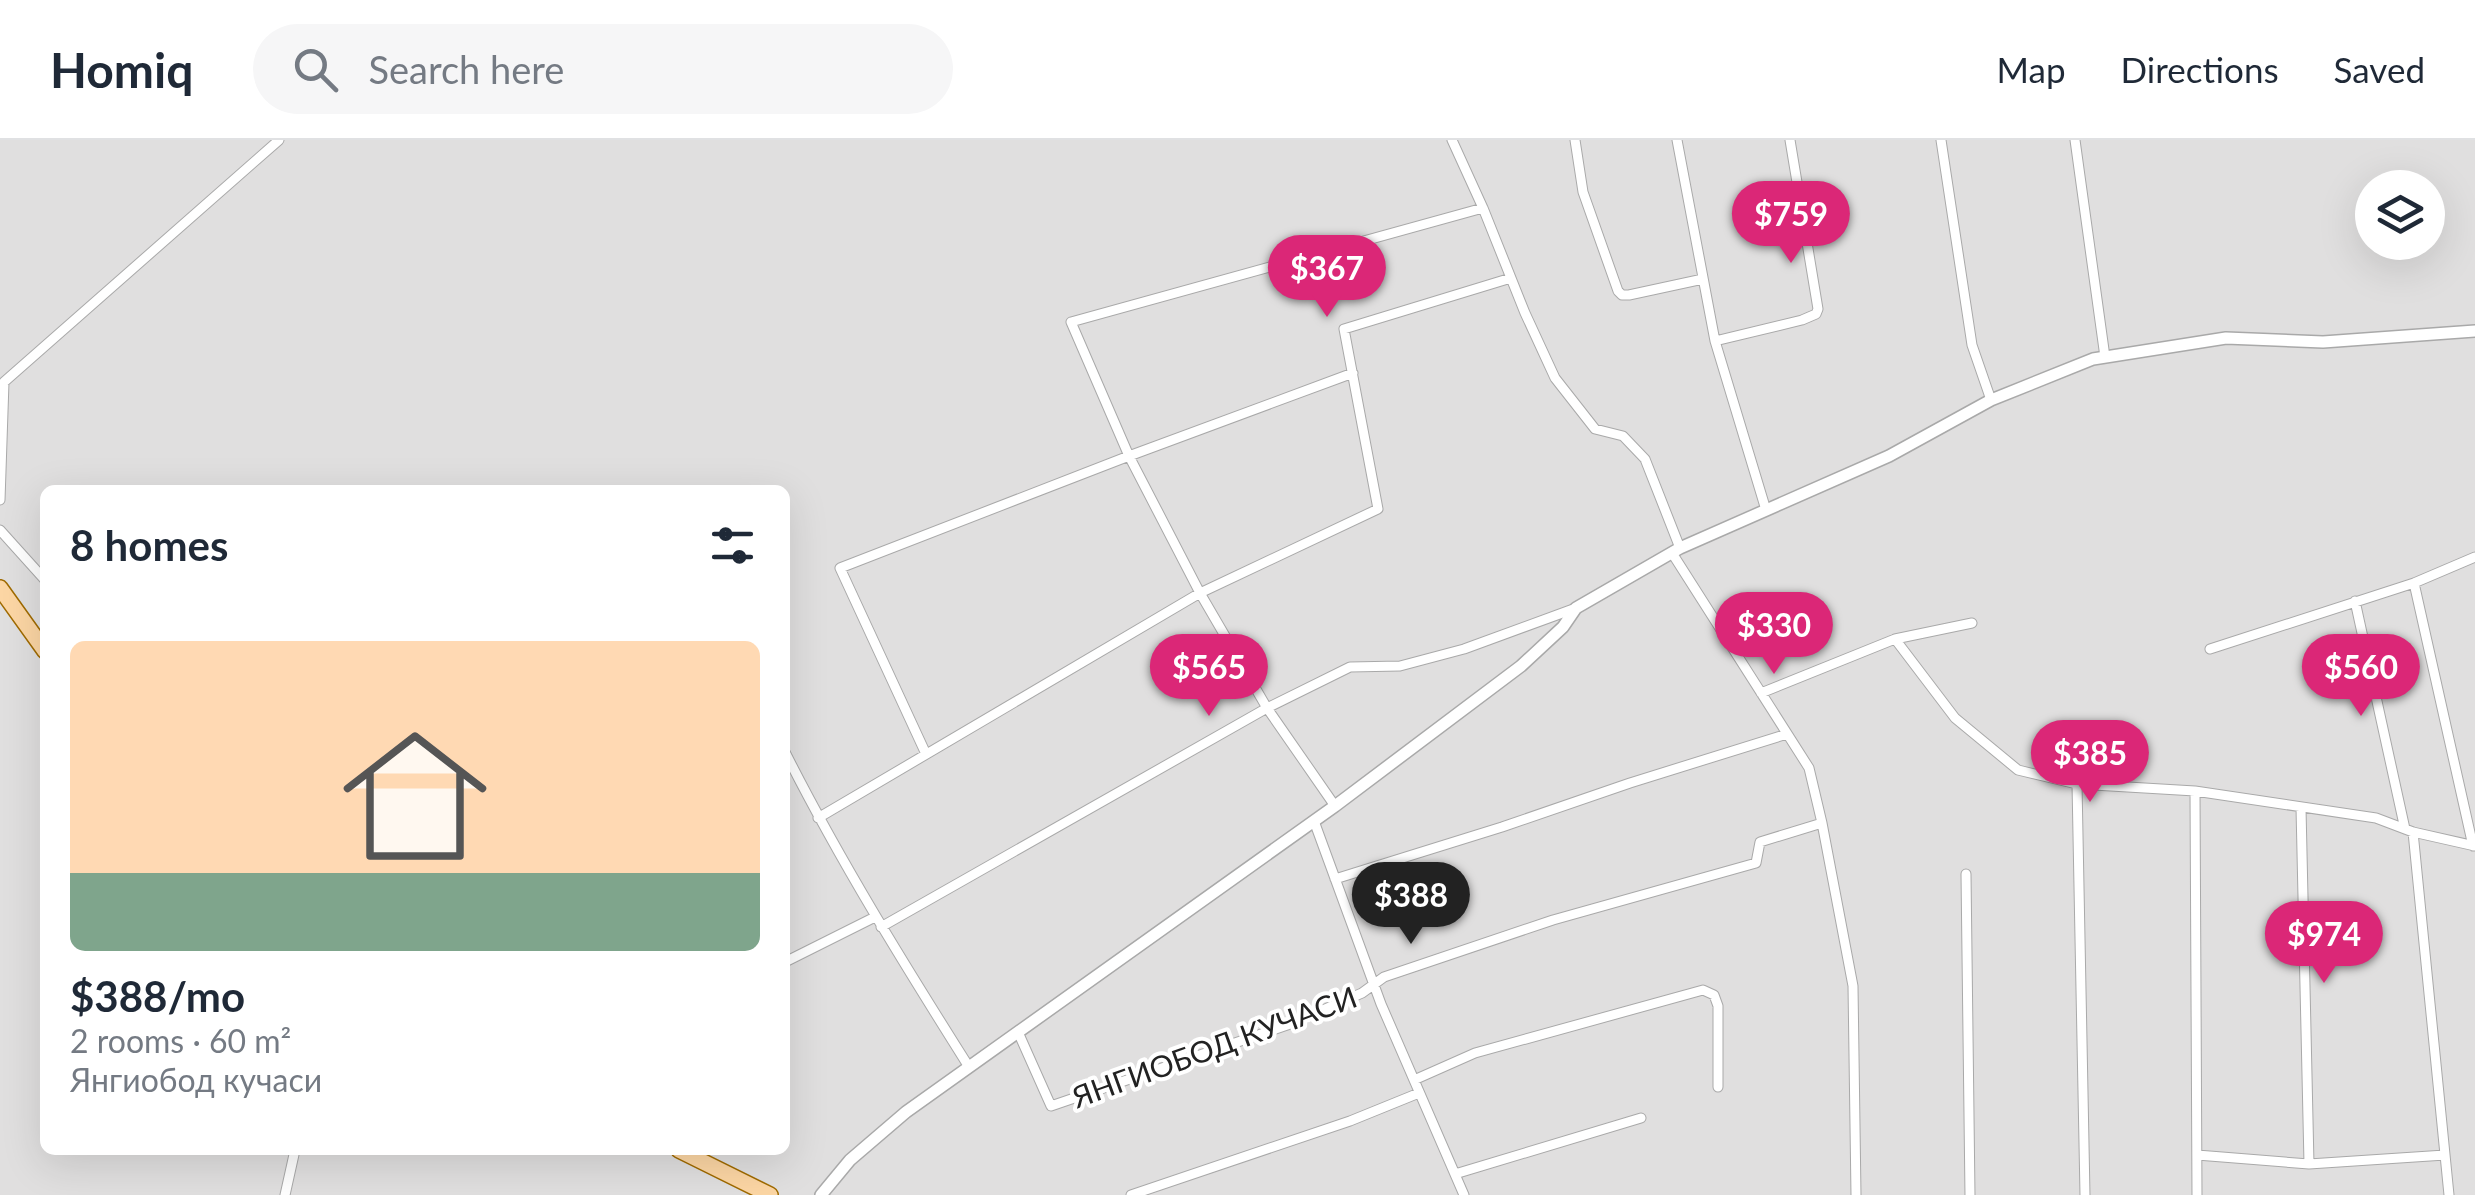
<!DOCTYPE html>
<meta charset="utf-8">
<style>
:root{--surface:#fff;--page:#f6f6f7;--text:#1f2937;--muted:#747a83;--line:#e0e1e3;--accent:#db2777}
body{margin:0;font-family:Lato,sans-serif;background:var(--page);color:var(--text);height:100vh;display:flex;flex-direction:column;font-size:38px;white-space:nowrap}
*{box-sizing:border-box;margin:0}
p{font-size:32px;color:var(--muted)}
.icon{flex:none;width:55px;height:55px;fill:none;stroke:currentColor;stroke-width:2;stroke-linecap:round;stroke-linejoin:round}
.map{position:relative;flex:1;overflow:hidden}
.side{position:absolute;left:40px;top:345px;width:750px;height:670px;display:flex;flex-direction:column;background:var(--surface);border-radius:15px;box-shadow:0 10px 40px #0002}
.side>*{flex:none}
.controls{position:absolute;left:2355px;top:30px;display:grid;gap:20px}
.controls a{display:grid;place-items:center;width:90px;height:90px;border-radius:50%;background:var(--surface);box-shadow:0 10px 40px #0002;font-size:50px}
.price{position:absolute;translate:-50% -85px;padding:0 22px;border-radius:35px;background:var(--accent);color:#fff;font-size:32px;line-height:65px;filter:drop-shadow(0 2px 5px #0008)}
.price::after{content:'';position:absolute;left:50%;top:60px;width:30px;height:22px;margin-left:-15px;background:inherit;clip-path:polygon(0 0,100% 0,50% 100%)}
.price.current{background:#222;color:#fff}
ul{padding:0;list-style:none}
li{display:grid;align-content:center;gap:20px;height:530px;padding:0 30px}
li span{display:grid;place-items:center;height:310px;border-radius:15px;color:#555}
li>.icon{margin-inline-start:auto}
span .icon{width:180px;height:180px;fill:#fffc;stroke-width:1}
li b{font-size:42px}
h2{display:flex;justify-content:space-between;align-items:center;height:120px;padding:0 30px;font-size:42px}
header{display:flex;align-items:center;gap:60px;box-sizing:border-box;height:140px;padding:0 50px;background:var(--surface);border-bottom:2px solid var(--line)}
header strong{font-size:48px}
nav{display:flex;gap:55px;margin-inline-start:auto;font-size:35px}
.search{width:700px;height:90px;background:var(--page);display:flex;align-items:center;gap:25px;box-sizing:border-box;padding:0 35px;border-radius:55px;color:var(--muted);font-size:38px}
.map>svg:first-child{display:block}
</style>
<header>
<strong>Homiq</strong>
<div class="search"><svg class="icon" aria-label="search" viewBox="0 0 24 24"><circle cx="10" cy="10" r="6"/><path d="M15 15l6 6"/></svg>Search here</div>
<nav><a>Map</a><a>Directions</a><a>Saved</a></nav>
</header>
<div class="map">
<svg width="2475" height="1055" viewBox="0 0 2475 1055">
<rect width="100%" height="100%" fill="#f2efe9"/>
<!-- residential -->
<path fill="#e0dfdf" fill-rule="evenodd" d="M0,0H2475V1055H0ZM2372,48H2428V102H2372ZM45,350H785V1010H45Z"/>
<g fill="none" stroke-linecap="round" stroke-linejoin="round">
<defs>
<path id="minor" d="M1452,0L1483,68
M1575,0L1583,52L1618,151L1622,155H1629L1703,139
M1677,0L1715,201L1766,370
M1941,0L1972,205L1991,260
M2075,0L2105,217
M1715,201L1802,180L1816,174L1818,169L1790,0
M0,360L4,242L279,0
M0,390L45,440
M1672,413L1809,628L1822,683L1853,846L1856,1055
M2414,443L2473,706
M2355,461L2405,689
M1895,499L1972,483
M2210,509L2414,443L2475,417
M1761,553L1895,499L1955,578L2018,630L2077,644L2195,651L2376,678L2413,692L2475,706
M785,612C840,721 904,824 969,927
M926,614L840,428L1129,316L1353,233
M2077,644L2085,1055
M2195,651L2197,1055
M1335,666L1267,568L1200,453L1129,316L1071,182L1483,68L1525,173L1555,238L1595,289L1623,296L1645,319L1680,408
M2301,668L2309,1024
M818,678L1200,453L1378,369L1344,189L1511,138
M1314,681L1381,864L1464,1055
M2413,692L2449,1055
M1966,734L1970,1055
M1335,739L1502,687L1630,643L1787,594
M881,787L1267,568L1350,527L1400,526L1464,509L1576,468
M785,822L875,777
M1018,892L1051,966L1293,883L1362,853L1384,837L1553,780L1756,723L1760,702L1822,683
M1414,940L1475,913L1703,850L1714,855L1718,866V947
M2197,1015L2309,1024L2445,1015
M1455,1034L1641,978
M285,1055L295,1010
M1131,1055L1350,981L1419,953"/>
<path id="tertiary" d="M821,1055L850,1020L906,972L1335,666L1521,526L1563,487L1576,468L1680,408L1889,316L1991,260L2093,219L2226,198L2323,202L2475,191"/>
<path id="primary" d="M0,448L45,511
M679,1010L770,1055"/>
</defs>
<!-- minor casing -->
<use href="#minor" stroke="#a9a9a9" stroke-width="11"/>
<!-- tertiary casing -->
<use href="#tertiary" stroke="#a9a9a9" stroke-width="14"/>
<!-- primary casing -->
<use href="#primary" stroke="#a06b00" stroke-width="18"/>
<!-- minor -->
<use href="#minor" stroke="#fff" stroke-width="9"/>
<!-- tertiary -->
<use href="#tertiary" stroke="#fff" stroke-width="11"/>
<!-- primary -->
<use href="#primary" stroke="#fcd6a4" stroke-width="15"/>
</g>
<g text-anchor="middle" dominant-baseline="central" stroke-width="8" stroke-linejoin="round" paint-order="stroke">
<!-- street labels -->
<g font-size="30" fill="#222" stroke="#fff">
<text transform="translate(1214 906) rotate(-20)">ЯНГИОБОД КУЧАСИ</text>
</g>
</g>
</svg>
<div class="controls">
<a><svg class="icon" aria-label="layers" viewBox="0 0 24 24"><path d="M12 4l9 5-9 5-9-5zM3 14l9 5 9-5"/></svg></a>
</div>
<b class="price" style="left:1791px;top:126px">$759</b>
<b class="price" style="left:1327px;top:180px">$367</b>
<b class="price" style="left:1774px;top:537px">$330</b>
<b class="price" style="left:1209px;top:579px">$565</b>
<b class="price" style="left:2361px;top:579px">$560</b>
<b class="price" style="left:2090px;top:665px">$385</b>
<b class="price current" style="left:1411px;top:807px">$388</b>
<b class="price" style="left:2324px;top:846px">$974</b>
<section class="side">
<h2>8 homes<svg class="icon" aria-label="filters" viewBox="0 0 24 24"><path d="M4 7h16M4 17h16"/><circle cx="9" cy="7" r="2"/><circle cx="15" cy="17" r="2"/></svg></h2>
<ul>
<li><span style="background:linear-gradient(#ffd9b3 75%,#7fa58c 0)"><svg class="icon" aria-label="home" viewBox="0 0 24 24"><path d="M3 11l9-7 9 7M6 9v11h12V9"/></svg></span><div><b>$388/mo</b><p>2 rooms · 60 m²</p><p>Янгиобод кучаси</p></div></li>
</ul>
</section>
</div>
